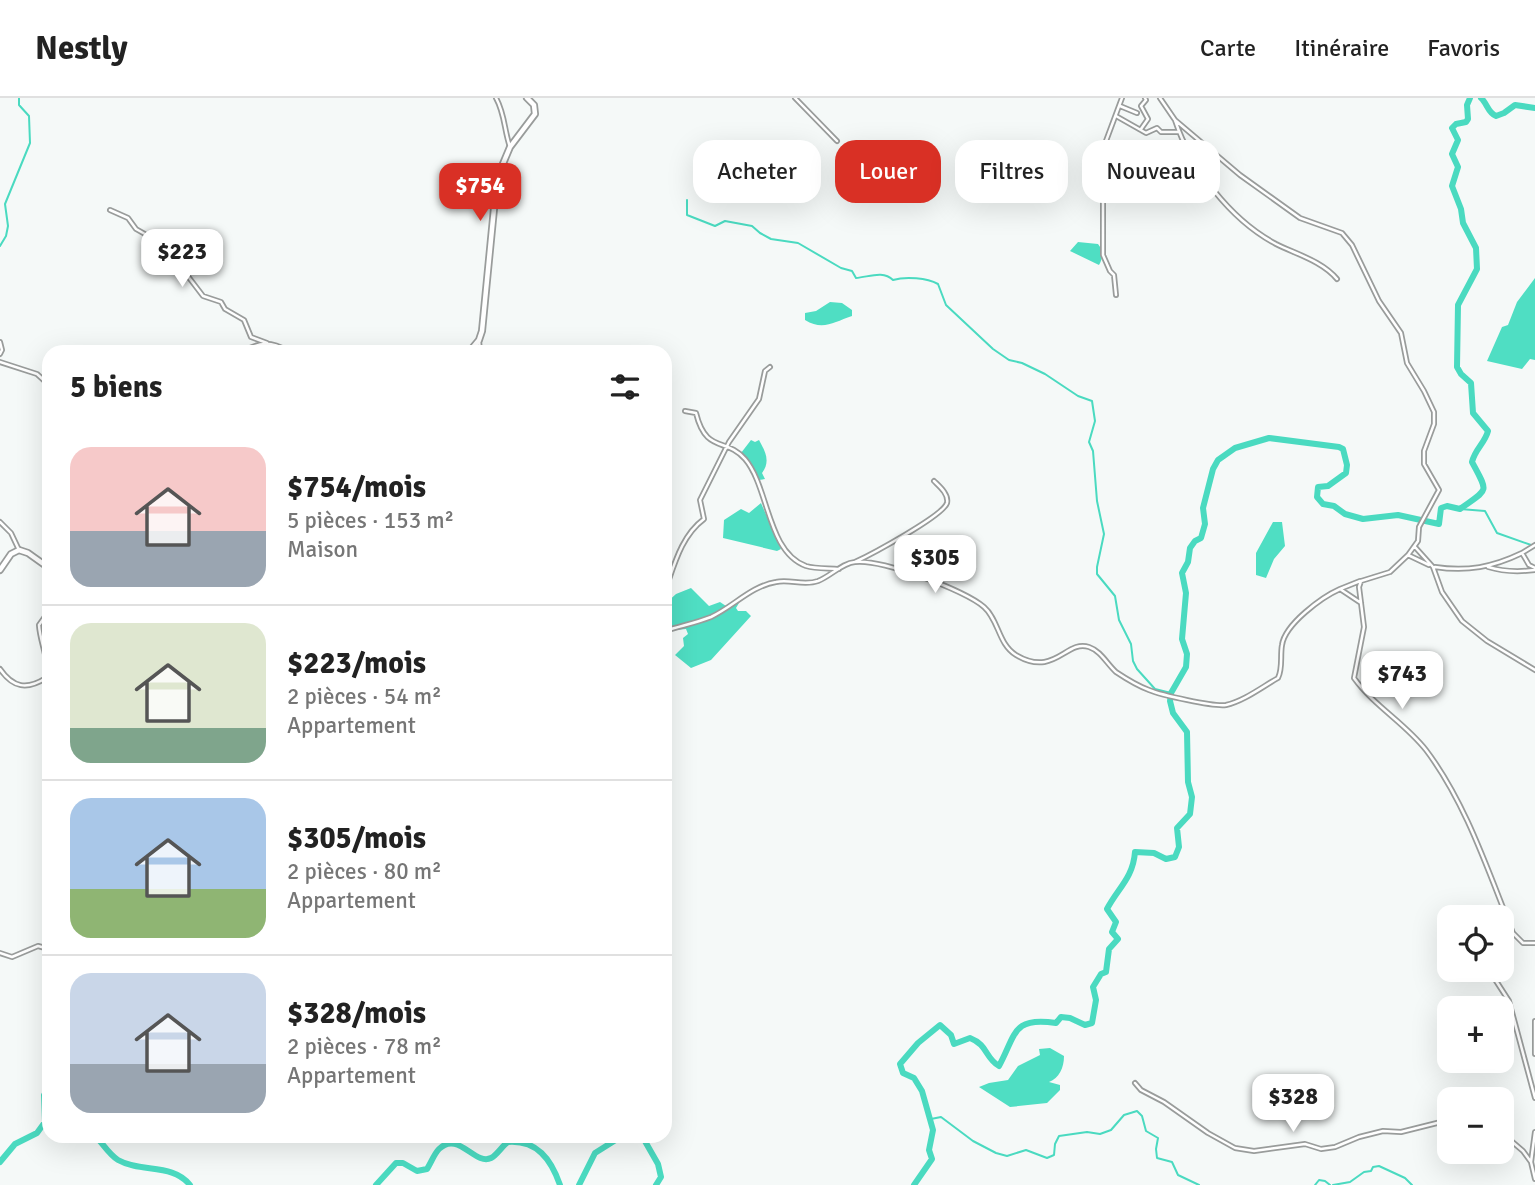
<!DOCTYPE html>
<html lang="fr">
<meta charset="utf-8">
<style>
:root{--surface:#fff;--page:#f6f6f6;--text:#222;--muted:#767676;--line:#e0e0e0;--accent:#d93025}
body{margin:0;font-family:Signika,sans-serif;background:var(--page);color:var(--text);height:100vh;display:flex;flex-direction:column;font-size:26px;white-space:nowrap}
*{box-sizing:border-box;margin:0}
p{font-size:23px;color:var(--muted)}
.icon{flex:none;width:38px;height:38px;fill:none;stroke:currentColor;stroke-width:2;stroke-linecap:round;stroke-linejoin:round}
.map{position:relative;flex:1;overflow:hidden}
.sheet{position:absolute;left:42px;top:247px;width:630px;height:798px;display:flex;flex-direction:column;background:var(--surface);border-radius:21px;box-shadow:0 7px 28px #0002}
.sheet>*{flex:none}
.banner{position:absolute;left:693px;top:42px;width:665px;height:63px;display:flex;gap:14px}
.controls{position:absolute;left:1437px;top:807px;display:grid;gap:14px}
.controls a{display:grid;place-items:center;width:77px;height:77px;border-radius:14px;background:var(--surface);box-shadow:0 7px 28px #0002;font-size:35px}
.price{position:absolute;translate:-50% -60px;padding:0 16px;border-radius:14px;background:#fff;color:#222;font-size:23px;line-height:46px;filter:drop-shadow(0 2px 4px #0008)}
.price::after{content:'';position:absolute;left:50%;top:42px;width:21px;height:16px;margin-left:-10px;background:inherit;clip-path:polygon(0 0,100% 0,50% 100%)}
.price.current{background:var(--accent);color:#fff}
ul{padding:0;list-style:none}
li{display:flex;align-items:center;gap:21px;height:175px;padding:0 28px}
li+li{border-top:2px solid var(--line)}
li span{display:grid;place-items:center;flex:none;width:196px;height:140px;border-radius:21px;color:#555}
li>.icon{margin-inline-start:auto}
span .icon{width:84px;height:84px;fill:#fffc;stroke-width:1}
li b{font-size:30px}
h2{display:flex;justify-content:space-between;align-items:center;height:84px;padding:0 28px;font-size:30px}
.chip{padding:0 24px;border-radius:21px;background:var(--surface);box-shadow:0 7px 28px #0002;font-size:24px;line-height:63px}
.chip.current{background:var(--accent);color:#fff}
header{display:flex;align-items:center;gap:42px;box-sizing:border-box;height:98px;padding:0 35px;background:var(--surface);border-bottom:2px solid var(--line)}
header strong{font-size:33px}
nav{display:flex;gap:38px;margin-inline-start:auto;font-size:24px}
.map>svg:first-child{display:block}
</style>
<header>
<strong>Nestly</strong>
<nav><a>Carte</a><a>Itinéraire</a><a>Favoris</a></nav>
</header>
<div class="map">
<svg width="1535" height="1087" viewBox="0 0 1535 1087">
<rect width="100%" height="100%" fill="#f5f9f8"/>
<!-- forest -->
<path fill="#4fdec3" d="M806,60L818,63L819,78L800,90L792,83L791,73Z
M1078,144L1098,146C1104,153 1103,160 1099,167L1070,153Z
M1535,180V262L1530,261L1522,271L1487,263L1502,229L1508,227L1517,204Z
M830,204L842,205L852,212V218C834,224 823,233 805,222V215L816,213Z
M751,342L755,344L759,342C765,353 771,363 762,375L765,381L759,382L749,362L741,355Z
M761,405L781,451L777,453L723,440L724,422L741,411L749,415Z
M1273,424H1282L1285,448L1274,461L1266,480L1256,477V455Z
M691,490L709,508L720,504L726,508L739,505L736,510L738,513H746L751,518L711,562L691,570L675,557L684,548L683,540L688,536L686,531L665,533V506L676,496Z
M1050,950L1064,958C1064,970 1059,980 1049,984L1060,987V992L1047,1005L1010,1009L979,989L989,985L1008,982L1018,968L1040,957L1039,951Z"/>
<g fill="none" stroke-linecap="round" stroke-linejoin="round">
<!-- stream -->
<path stroke="#4adac0" stroke-width="2" d="M687,102V117L715,128L725,123L752,128L760,135L771,141L798,145L841,170L852,173L856,180C869,179 883,172 893,182C906,178 927,180 938,186L946,207L993,251L1009,262L1022,265L1045,276L1078,298L1092,303L1095,323L1089,344L1093,353L1097,403L1104,436L1097,469V476L1115,498L1119,522L1131,546L1133,563L1137,571L1155,591L1171,595
M0,148L6,138L8,128L5,106L30,45L29,18L19,7V0
M1460,411L1485,413L1497,435L1534,448
M931,1021L941,1019L973,1043L996,1055L1007,1058L1026,1052L1047,1060L1054,1057L1055,1046L1059,1038L1087,1034L1100,1036L1111,1032L1124,1017L1137,1013L1142,1018L1146,1033L1158,1040L1156,1051L1157,1060L1172,1064L1178,1077L1199,1087
M1315,1087L1319,1082L1325,1083L1330,1087
M1333,1087L1350,1084L1364,1074L1371,1073L1373,1069L1379,1068L1405,1080L1412,1087"/>
<!-- river -->
<path stroke="#4adac0" stroke-width="6" d="M1481,0C1487,5 1488,15 1496,18L1504,15L1515,7L1535,10
M99,1038V1042C104,1048 111,1058 118,1062C141,1075 173,1065 190,1087
M642,1038L658,1066L661,1079L656,1087
M0,1064L15,1046L37,1035L45,1024L44,997L49,989
M376,1087L396,1065H403L417,1073L427,1071C431,1065 434,1056 439,1051C458,1032 475,1068 491,1060C497,1057 502,1048 508,1044C537,1042 551,1061 560,1087
M579,1087L595,1055L622,1038
M914,1087L932,1061L929,1052L933,1032L922,993L914,980L903,975L900,966L918,945L940,927L951,937L954,946L970,940C988,947 985,960 999,968C1016,937 1012,918 1056,925L1061,919L1070,920L1085,927L1092,925L1096,902L1093,889L1101,876L1106,874L1109,851L1118,841L1112,834L1116,824L1107,811C1118,790 1133,780 1135,754L1154,755L1166,761L1175,759L1179,749L1177,730L1190,716L1192,699L1188,684L1187,634L1173,615L1170,603L1171,595L1186,569L1187,556L1182,541L1186,495L1182,475L1188,464L1190,450L1195,443L1201,440L1205,426L1203,410L1213,371L1218,362L1235,350L1269,340L1339,349L1343,351L1347,367L1346,375L1328,388L1318,389L1317,399L1323,406L1334,408L1345,416L1363,421L1398,417L1439,426L1441,410L1447,408L1460,411C1489,390 1489,396 1472,364C1475,351 1485,345 1488,333L1473,315L1471,285L1461,276L1457,269L1458,207L1477,171L1476,150L1463,125L1461,111L1452,88L1458,69L1452,56L1458,42L1452,30L1456,26L1466,24L1468,21L1467,7L1470,0"/>
<defs>
<path id="minor" d="M496,0C505,16 504,32 510,49
M795,0L837,43
M1160,0L1175,22L1240,77L1300,120L1342,135L1352,147L1379,203L1401,235L1407,265L1424,293L1434,314V326L1424,353V366L1439,392L1419,429L1418,443L1408,457L1390,474L1361,483L1359,489L1364,529L1354,580C1374,608 1405,625 1426,652C1466,705 1488,773 1513,835L1523,845H1535
M1120,8L1137,15
M1116,18L1146,35L1157,30L1161,34H1179
M1175,22C1191,71 1231,122 1276,146C1296,156 1322,163 1337,181
M1141,31L1148,21L1141,8L1146,2L1145,0
M110,112L128,120L136,131L152,140L159,150L187,177L203,198L221,204L225,211L244,222L251,239L267,245
M1116,197L1114,177L1110,173L1103,157V51L1122,0
M479,242L480,254
M0,244L2,252L0,256
M0,264L37,276L49,287
M685,313L696,315C706,356 726,339 745,361C769,389 767,454 806,468C816,471 829,470 839,471
M0,424L11,435L19,452
M1535,447L1522,455L1529,467L1535,470
M1415,449L1433,469L1442,494L1462,523L1487,543L1535,572
M1408,457L1429,467
M855,464C870,457 943,418 947,405C949,396 939,388 934,383
M1435,469C1467,474 1493,469 1522,455
M1488,469C1504,474 1519,474 1535,472
M1340,491L1360,483
M665,493C674,468 681,438 704,421L700,402L729,344L759,301L765,273L770,269
M665,533C680,528 696,525 711,519C733,509 751,488 776,484C790,481 804,488 818,483C831,478 842,465 855,464C881,461 965,492 984,509C999,522 998,546 1016,557C1055,580 1066,541 1089,549C1101,553 1107,566 1116,574C1125,580 1138,588 1149,592C1161,597 1214,609 1226,607C1244,603 1262,589 1278,580C1283,570 1280,558 1282,547C1285,526 1322,499 1340,491L1361,505
M0,571C13,590 27,592 46,580C50,562 40,545 39,527L49,513
M0,855L12,859L38,848L49,851
M1489,872L1509,903L1535,1000
M1535,923V956
M1135,985L1141,992L1164,1004L1208,1035L1235,1050L1254,1053L1305,1046L1321,1051L1335,1049L1359,1039L1383,1033L1401,1034L1449,1022
M1535,1034L1531,1064L1535,1081
M1502,1035L1523,1053L1531,1064"/>
<path id="secondary" d="M244,254C260,245 271,244 287,254
M469,254L479,242L482,233L497,80L510,49L535,16L534,7L527,0
M0,472L11,456L19,452L28,455L49,470"/>
</defs>
<!-- minor casing -->
<use href="#minor" stroke="#999c9b" stroke-width="6"/>
<!-- secondary casing -->
<use href="#secondary" stroke="#999c9b" stroke-width="8"/>
<!-- minor -->
<use href="#minor" stroke="#fff" stroke-width="2.5"/>
<!-- secondary -->
<use href="#secondary" stroke="#fff" stroke-width="4.5"/>
</g>
</svg>
<div class="controls">
<a><svg class="icon" aria-label="locate" viewBox="0 0 24 24"><circle cx="12" cy="12" r="6"/><path d="M12 2v4M12 18v4M2 12h4M18 12h4"/></svg></a>
<a>+</a>
<a>−</a>
</div>
<b class="price current" style="left:480px;top:125px">$754</b>
<b class="price" style="left:182px;top:191px">$223</b>
<b class="price" style="left:935px;top:497px">$305</b>
<b class="price" style="left:1402px;top:613px">$743</b>
<b class="price" style="left:1293px;top:1036px">$328</b>
<div class="banner">
<a class="chip">Acheter</a>
<a class="chip current">Louer</a>
<a class="chip">Filtres</a>
<a class="chip">Nouveau</a>
</div>
<section class="sheet">
<h2>5 biens<svg class="icon" aria-label="filters" viewBox="0 0 24 24"><path d="M4 7h16M4 17h16"/><circle cx="9" cy="7" r="2"/><circle cx="15" cy="17" r="2"/></svg></h2>
<ul>
<li><span style="background:linear-gradient(#f6c9c9 60%,#9aa5b1 0)"><svg class="icon" aria-label="home" viewBox="0 0 24 24"><path d="M3 11l9-7 9 7M6 9v11h12V9"/></svg></span><div><b>$754/mois</b><p>5 pièces · 153 m²</p><p>Maison</p></div></li>
<li><span style="background:linear-gradient(#dfe7d0 75%,#7fa58c 0)"><svg class="icon" aria-label="home" viewBox="0 0 24 24"><path d="M3 11l9-7 9 7M6 9v11h12V9"/></svg></span><div><b>$223/mois</b><p>2 pièces · 54 m²</p><p>Appartement</p></div></li>
<li><span style="background:linear-gradient(#a9c7e8 65%,#8fb573 0)"><svg class="icon" aria-label="home" viewBox="0 0 24 24"><path d="M3 11l9-7 9 7M6 9v11h12V9"/></svg></span><div><b>$305/mois</b><p>2 pièces · 80 m²</p><p>Appartement</p></div></li>
<li><span style="background:linear-gradient(#c9d6e8 65%,#9aa5b1 0)"><svg class="icon" aria-label="home" viewBox="0 0 24 24"><path d="M3 11l9-7 9 7M6 9v11h12V9"/></svg></span><div><b>$328/mois</b><p>2 pièces · 78 m²</p><p>Appartement</p></div></li>
</ul>
</section>
</div>
